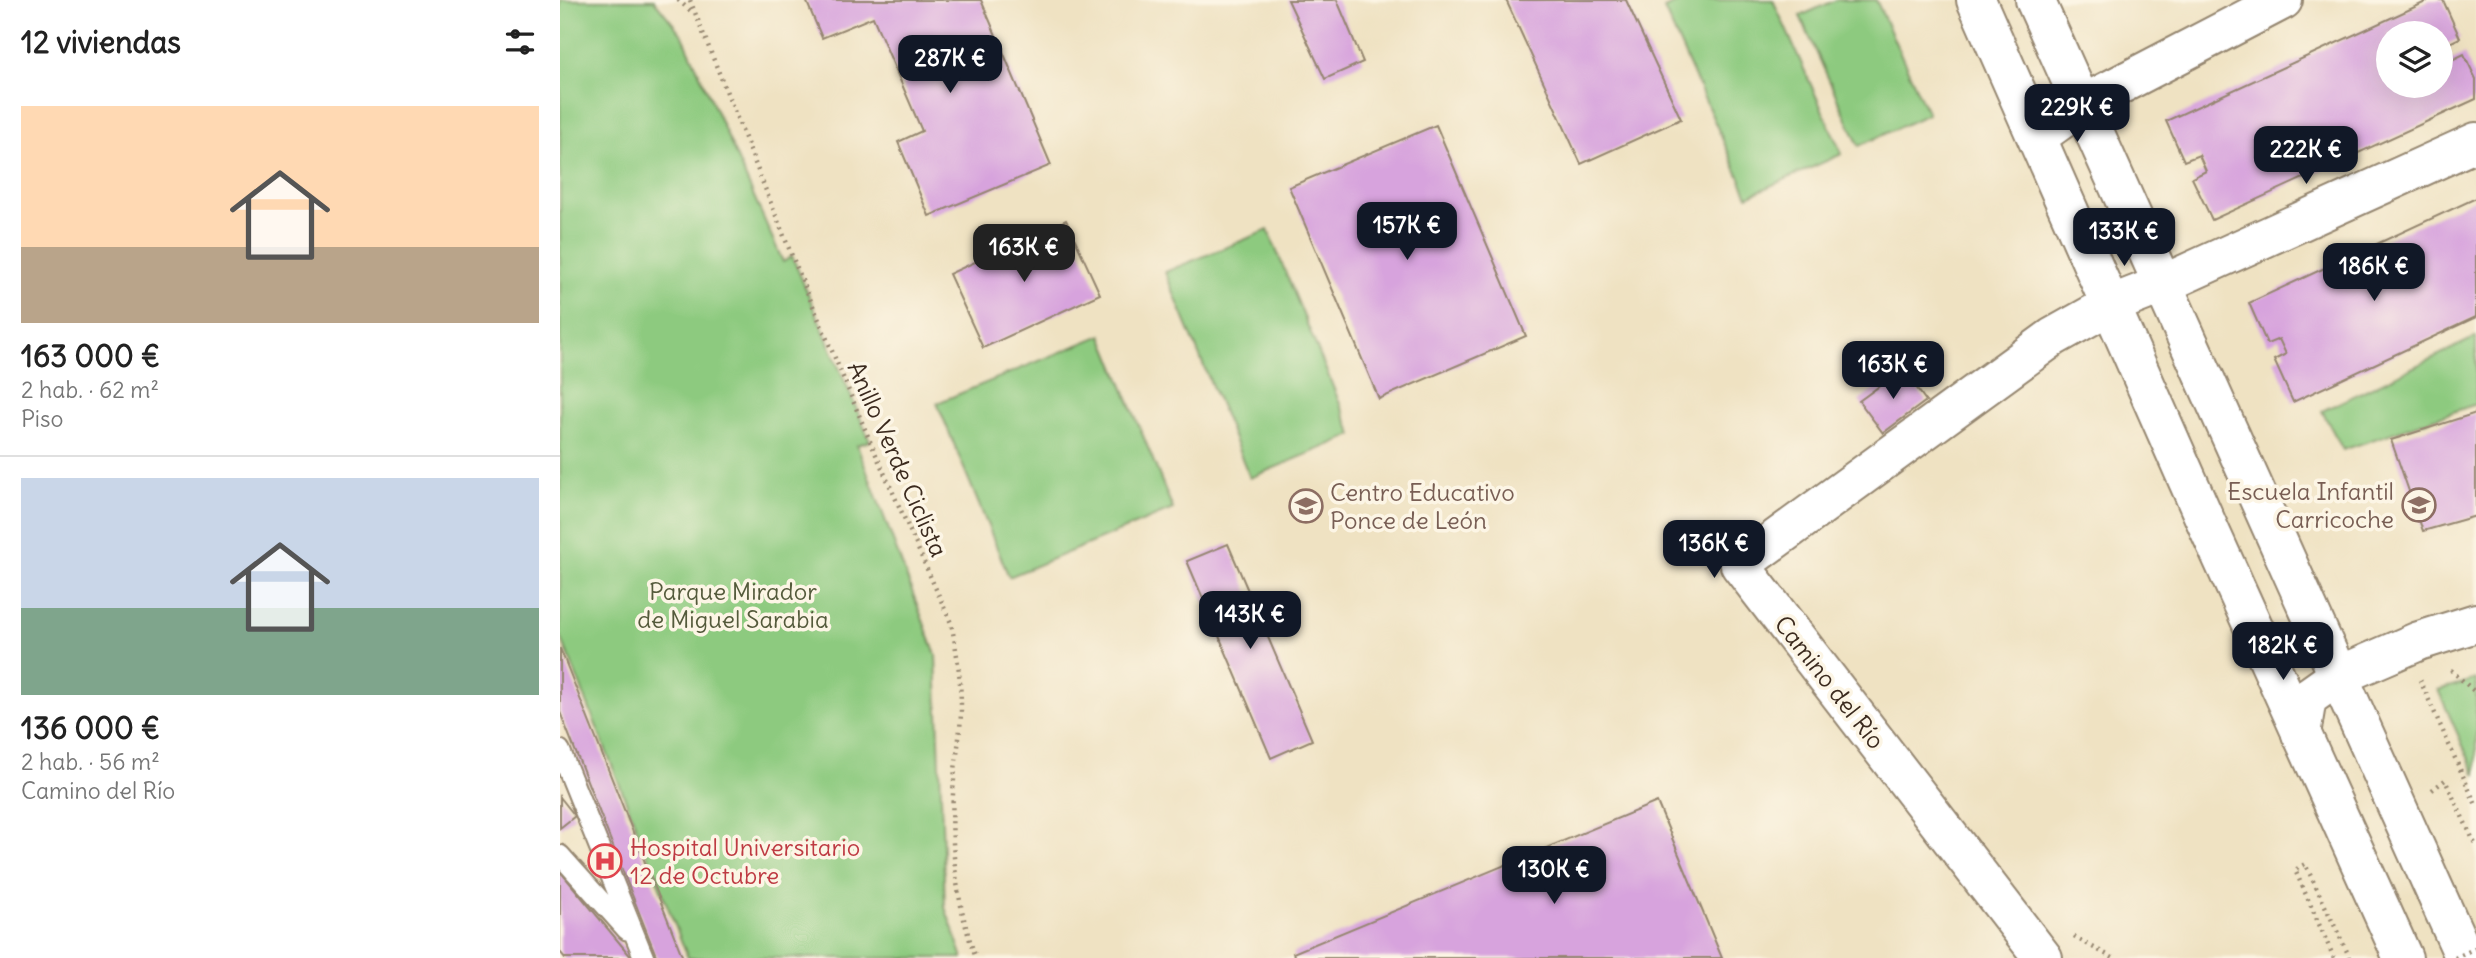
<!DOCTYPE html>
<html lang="es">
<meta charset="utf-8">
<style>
:root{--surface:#fff;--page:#f2f2f2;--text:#222;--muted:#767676;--line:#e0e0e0;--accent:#111827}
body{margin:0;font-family:Delius,sans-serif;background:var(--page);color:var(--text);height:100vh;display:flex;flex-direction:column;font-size:26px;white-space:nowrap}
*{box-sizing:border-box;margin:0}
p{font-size:23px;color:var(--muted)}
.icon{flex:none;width:38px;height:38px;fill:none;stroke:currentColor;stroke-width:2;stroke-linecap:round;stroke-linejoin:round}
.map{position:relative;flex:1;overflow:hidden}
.details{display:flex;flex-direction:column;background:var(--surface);width:560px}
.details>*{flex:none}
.buttons{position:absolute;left:1816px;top:21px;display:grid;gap:14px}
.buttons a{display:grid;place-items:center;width:77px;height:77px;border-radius:50%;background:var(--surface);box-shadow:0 7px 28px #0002;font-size:35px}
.price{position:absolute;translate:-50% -60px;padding:0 16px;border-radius:14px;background:var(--accent);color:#fff;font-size:23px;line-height:46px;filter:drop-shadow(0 2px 4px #0008)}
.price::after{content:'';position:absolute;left:50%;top:42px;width:21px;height:16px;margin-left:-10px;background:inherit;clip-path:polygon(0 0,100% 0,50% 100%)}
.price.current{background:#222;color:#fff}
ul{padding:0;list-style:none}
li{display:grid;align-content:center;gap:14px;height:371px;padding:0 21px}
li+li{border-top:2px solid var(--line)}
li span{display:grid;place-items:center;height:217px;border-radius:0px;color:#555}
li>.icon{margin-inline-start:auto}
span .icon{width:126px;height:126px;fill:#fffc;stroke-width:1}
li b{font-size:30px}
h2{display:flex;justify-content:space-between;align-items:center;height:84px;padding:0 21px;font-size:30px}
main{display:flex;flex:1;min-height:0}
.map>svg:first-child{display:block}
</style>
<main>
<section class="details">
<h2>12 viviendas<svg class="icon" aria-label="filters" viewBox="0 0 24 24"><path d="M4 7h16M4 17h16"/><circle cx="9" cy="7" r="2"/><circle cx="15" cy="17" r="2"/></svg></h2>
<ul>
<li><span style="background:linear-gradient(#ffd9b3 65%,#b9a48a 0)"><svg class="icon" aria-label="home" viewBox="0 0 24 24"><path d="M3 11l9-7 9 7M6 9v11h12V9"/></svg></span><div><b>163 000 €</b><p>2 hab. · 62 m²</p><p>Piso</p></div></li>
<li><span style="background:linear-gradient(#c9d6e8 60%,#7fa58c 0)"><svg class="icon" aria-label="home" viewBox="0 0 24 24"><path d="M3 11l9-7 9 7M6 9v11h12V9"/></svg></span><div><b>136 000 €</b><p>2 hab. · 56 m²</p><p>Camino del Río</p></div></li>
</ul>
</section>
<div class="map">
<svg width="1916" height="958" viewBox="0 0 1916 958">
<rect width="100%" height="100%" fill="#fcf5e5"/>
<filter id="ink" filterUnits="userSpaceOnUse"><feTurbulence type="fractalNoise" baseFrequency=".0143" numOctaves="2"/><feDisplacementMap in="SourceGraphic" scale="14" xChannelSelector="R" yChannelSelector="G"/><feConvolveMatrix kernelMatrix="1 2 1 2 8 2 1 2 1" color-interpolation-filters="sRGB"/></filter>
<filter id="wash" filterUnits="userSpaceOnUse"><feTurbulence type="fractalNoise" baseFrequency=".00686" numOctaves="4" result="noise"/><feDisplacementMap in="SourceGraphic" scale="28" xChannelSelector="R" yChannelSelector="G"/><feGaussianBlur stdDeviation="1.57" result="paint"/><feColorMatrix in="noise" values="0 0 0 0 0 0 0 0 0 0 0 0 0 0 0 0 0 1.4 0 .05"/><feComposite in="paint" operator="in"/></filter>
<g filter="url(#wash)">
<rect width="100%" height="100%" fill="#efe2c2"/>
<!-- green -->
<path fill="#8dca7f" stroke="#647a4e" stroke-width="2" d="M0,0H94L123,36L223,262L232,256L310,441L297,445L376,655L385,907L403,958H128L0,634Z
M1123,0H1213L1282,154L1188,196L1104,9Z
M1276,0H1316L1368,114L1299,146L1240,16Z
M708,230L793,435L690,478L605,272Z
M542,335L613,509L449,577L377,403Z
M1916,337V404L1783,450L1762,411Z
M1916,679V775L1878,690Z"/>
<g id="blocks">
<!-- building -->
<path fill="#d7a3dd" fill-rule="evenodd" d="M246,0H421L491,165L369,216L338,142L362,131L313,17L262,38Z
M728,0H777L803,62L765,79Z
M946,0H1066L1121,119L1021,164Z
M1870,0H1883L1900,38L1885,45L1892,60L1904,54L1916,79V99L1652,220L1632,178L1646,171L1639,155L1624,161L1606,121ZM1829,33H1881V86H1829Z
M876,125L966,336L819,399L729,187Z
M1916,198V317L1733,402L1714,360L1726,354L1719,339L1707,344L1689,303Z
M506,220L540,294L423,348L389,274Z
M1343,369L1366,401L1323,433L1299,401Z
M1916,413V516L1863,531L1831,440Z
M668,544L752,740L711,758L627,561Z
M0,648L123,958H97L0,712Z
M0,797L15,816L0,828Z
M1097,802L1162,958H735L733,953Z
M0,871L72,958H5L0,952Z"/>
</g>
</g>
<g filter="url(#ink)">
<use href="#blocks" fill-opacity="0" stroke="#958670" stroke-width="2"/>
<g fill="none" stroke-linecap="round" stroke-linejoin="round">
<defs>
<path id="lane" d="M0,750L84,958
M0,855L67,930"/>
<path id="street" d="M1477,137L1523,104L1723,0
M1741,734L1747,698L1778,676L1859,641L1916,623
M1483,958L1180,565L1493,337L1550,305L1601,285L1916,142"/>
<path id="primary" d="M1416,0L1650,531L1843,958
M1475,0L1905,958"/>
</defs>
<!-- lane casing -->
<use href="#lane" stroke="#958670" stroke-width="23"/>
<!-- street casing -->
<use href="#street" stroke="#958670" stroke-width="42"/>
<!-- primary casing -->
<use href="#primary" stroke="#958670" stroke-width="42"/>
<!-- path -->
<path stroke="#958670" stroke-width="4.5" stroke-dasharray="2 5" stroke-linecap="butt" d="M118,0L133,13
M130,0L232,256L310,441L391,623C397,651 401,680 401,708C401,737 394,766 393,794C390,848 397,908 416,958
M1891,670L1916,693
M1860,680L1916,805
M1872,790L1885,780L1916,846
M1514,937L1553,958
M1774,958L1735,870L1745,864L1790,958"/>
<!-- lane -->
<use href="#lane" stroke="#fff" stroke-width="19"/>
<!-- street -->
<use href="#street" stroke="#fff" stroke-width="38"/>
<!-- primary -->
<use href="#primary" stroke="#fff" stroke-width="38"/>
<!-- path-bridge -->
<path stroke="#958670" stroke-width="4.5" stroke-dasharray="2 5" stroke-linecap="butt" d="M1895,958L1916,948"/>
</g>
</g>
<!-- icons -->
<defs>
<symbol id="school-ring" viewBox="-11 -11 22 22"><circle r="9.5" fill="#fcf5e5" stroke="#8d6e63" stroke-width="1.5"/><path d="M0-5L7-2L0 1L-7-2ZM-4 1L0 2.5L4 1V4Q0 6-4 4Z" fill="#8d6e63"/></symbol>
<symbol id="hospital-ring" viewBox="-11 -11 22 22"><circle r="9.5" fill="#fcf5e5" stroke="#e0444e" stroke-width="1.5"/><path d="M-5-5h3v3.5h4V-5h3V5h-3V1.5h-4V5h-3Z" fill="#e0444e"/></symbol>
</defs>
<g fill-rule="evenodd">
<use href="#school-ring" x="1840" y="486" width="38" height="38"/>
<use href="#school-ring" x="727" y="487" width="38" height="38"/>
<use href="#hospital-ring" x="26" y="842" width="38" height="38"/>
</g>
<g text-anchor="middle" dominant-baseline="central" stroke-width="7" stroke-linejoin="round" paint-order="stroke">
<!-- street labels -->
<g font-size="24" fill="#3b2a1e" stroke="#fcf5e5">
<text transform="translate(338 459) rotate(66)">Anillo Verde Ciclista</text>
<text transform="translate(1270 682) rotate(52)">Camino del Río</text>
</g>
<!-- education labels -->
<g font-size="24" fill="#785e54" stroke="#fcf5e5" text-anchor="end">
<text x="1834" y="491">Escuela Infantil<tspan x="1834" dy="28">Carricoche</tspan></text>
<text x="770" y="492" text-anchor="start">Centro Educativo<tspan x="770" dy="28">Ponce de León</tspan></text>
</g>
<!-- park labels -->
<g font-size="24" fill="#545a3b" stroke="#fcf5e5">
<text x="173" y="591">Parque Mirador<tspan x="173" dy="28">de Miguel Sarabia</tspan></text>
</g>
<!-- health labels -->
<g font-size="24" fill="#be3a42" stroke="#fcf5e5" text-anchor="start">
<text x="70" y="847">Hospital Universitario<tspan x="70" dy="28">12 de Octubre</tspan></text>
</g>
</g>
</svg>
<div class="buttons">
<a><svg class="icon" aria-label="layers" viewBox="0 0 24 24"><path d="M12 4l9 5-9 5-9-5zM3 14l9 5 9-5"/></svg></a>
</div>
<b class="price" style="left:390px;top:95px">287K €</b>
<b class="price" style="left:1517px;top:144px">229K €</b>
<b class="price" style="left:1746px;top:186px">222K €</b>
<b class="price" style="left:847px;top:262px">157K €</b>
<b class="price" style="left:1564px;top:268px">133K €</b>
<b class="price current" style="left:464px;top:284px">163K €</b>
<b class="price" style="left:1814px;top:303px">186K €</b>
<b class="price" style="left:1333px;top:401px">163K €</b>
<b class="price" style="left:1154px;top:580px">136K €</b>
<b class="price" style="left:690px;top:651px">143K €</b>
<b class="price" style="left:1723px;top:682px">182K €</b>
<b class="price" style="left:994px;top:906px">130K €</b>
</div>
</main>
